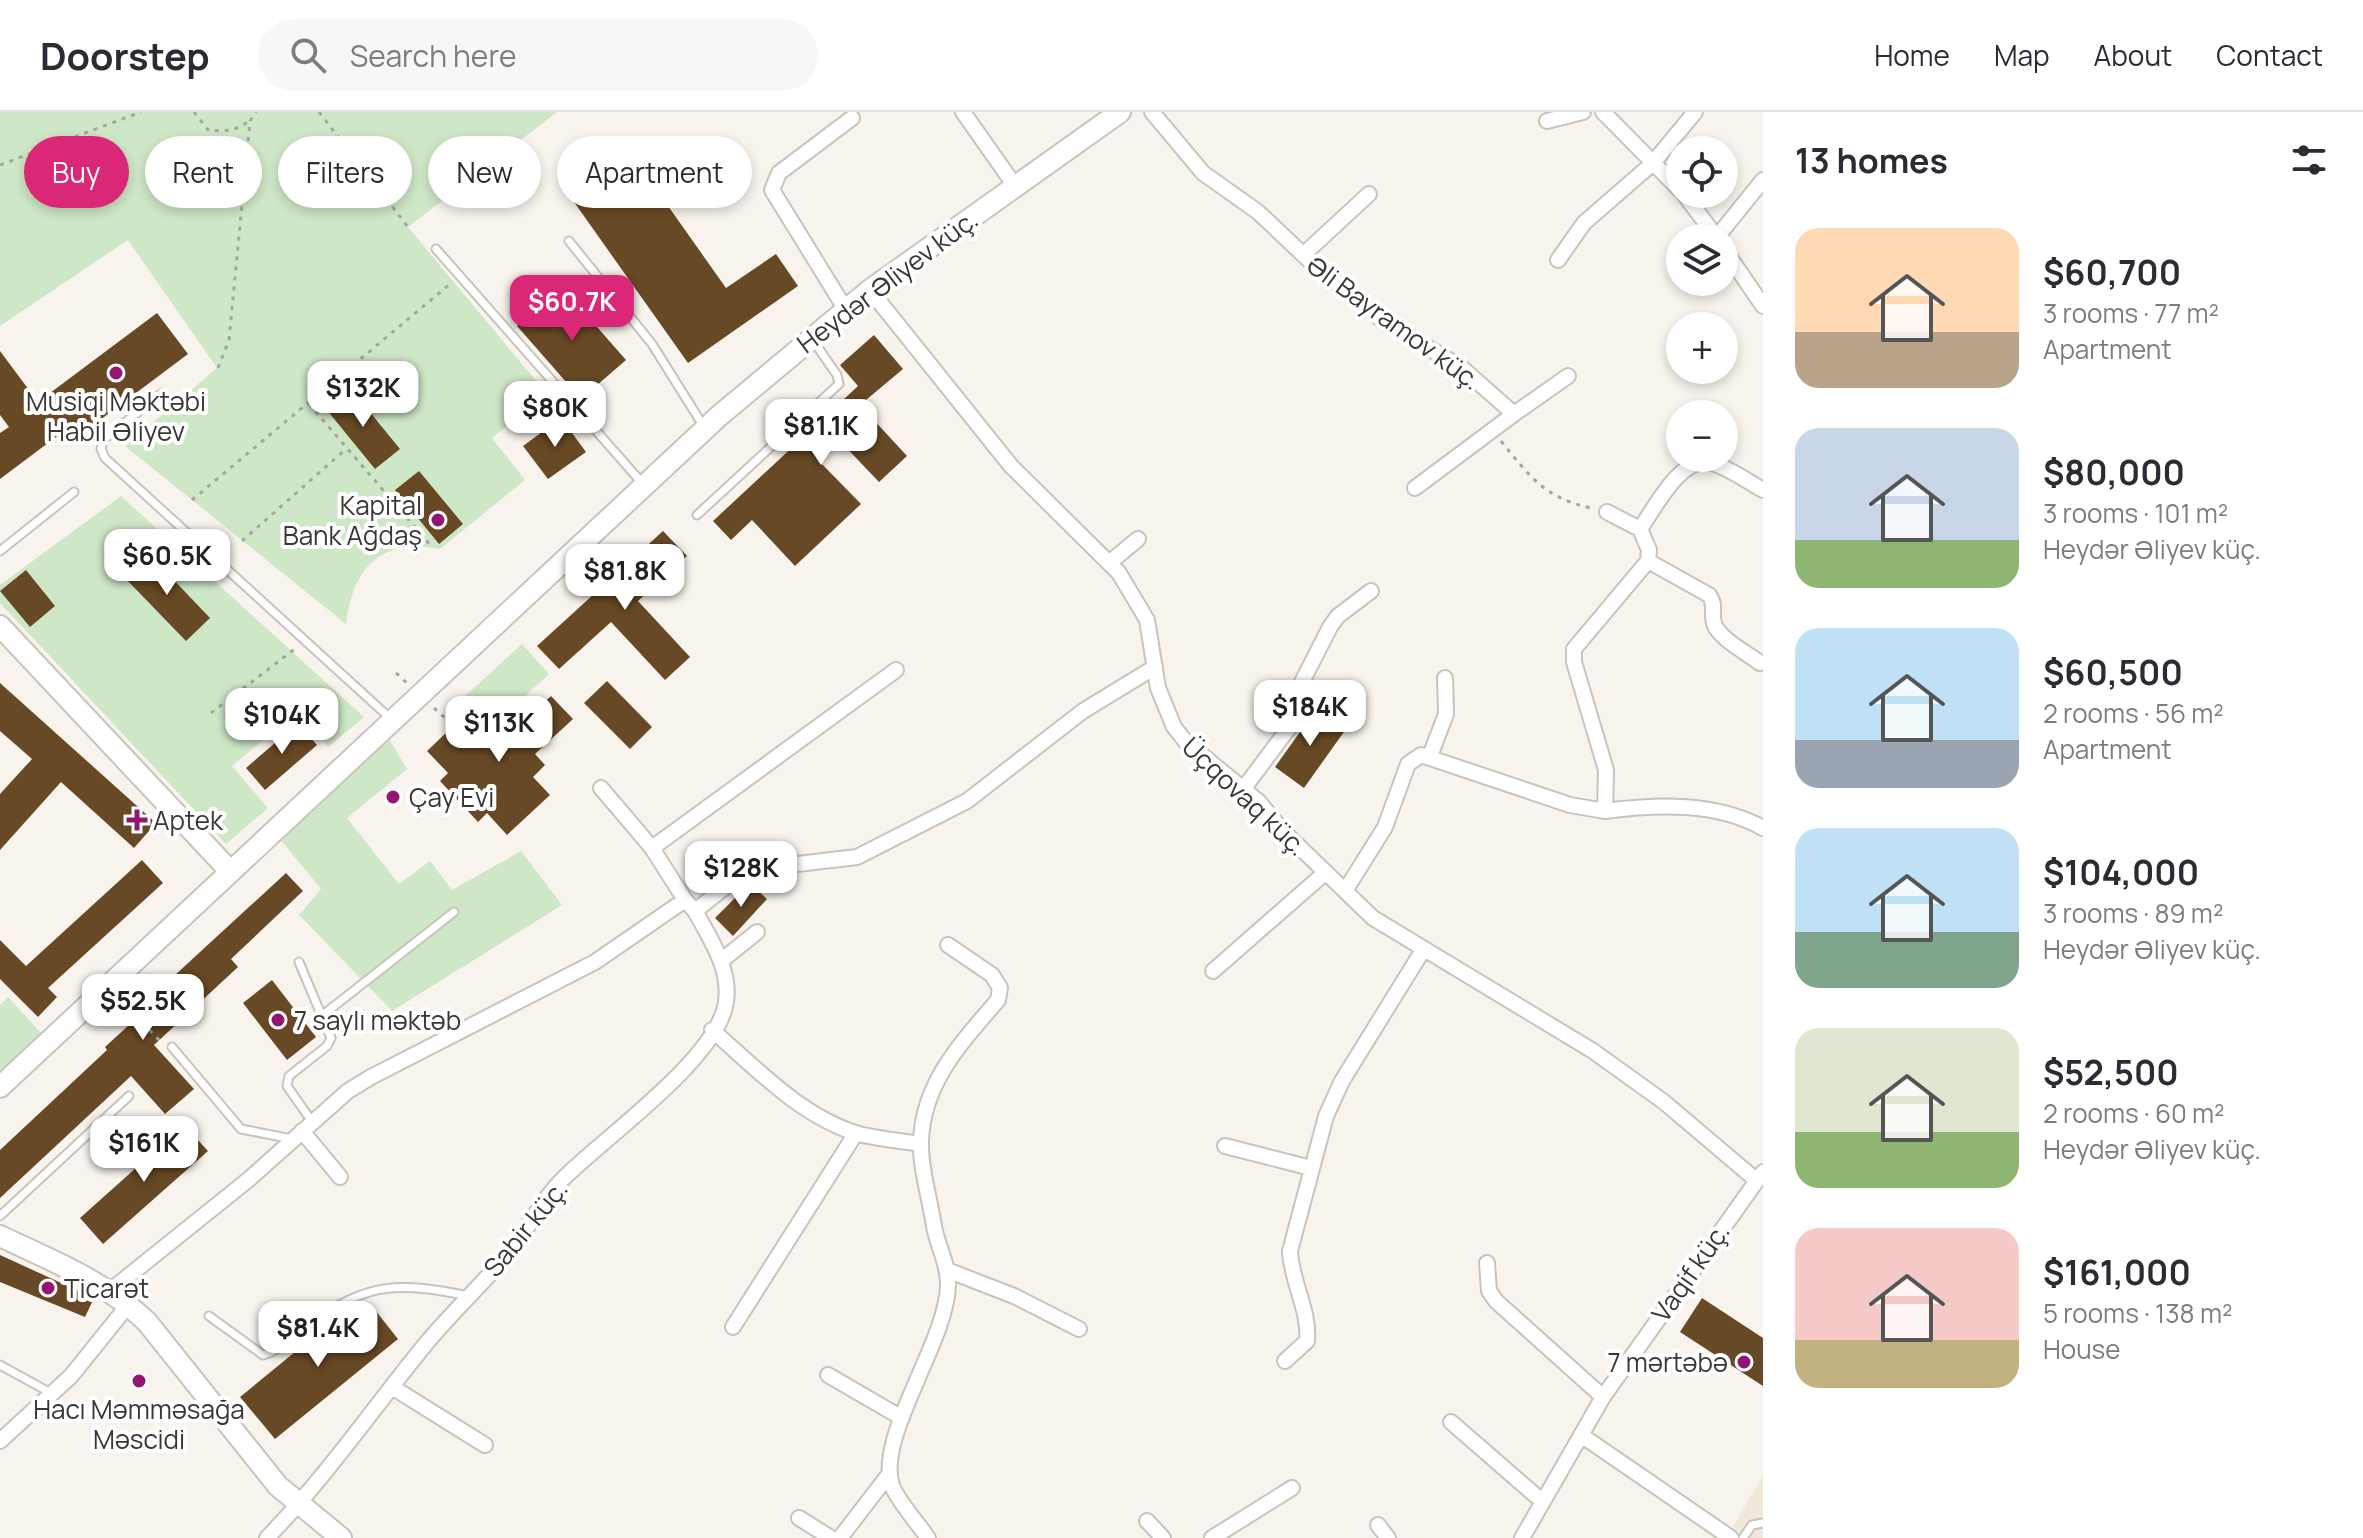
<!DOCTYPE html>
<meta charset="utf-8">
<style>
:root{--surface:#fff;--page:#f7f7f7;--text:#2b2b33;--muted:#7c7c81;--line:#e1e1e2;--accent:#db2777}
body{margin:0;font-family:Manrope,sans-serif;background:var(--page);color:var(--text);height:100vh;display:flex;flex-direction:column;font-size:30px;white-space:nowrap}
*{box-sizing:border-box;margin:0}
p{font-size:26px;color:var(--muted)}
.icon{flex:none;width:44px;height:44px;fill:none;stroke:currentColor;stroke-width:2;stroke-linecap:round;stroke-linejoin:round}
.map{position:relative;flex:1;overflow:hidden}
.details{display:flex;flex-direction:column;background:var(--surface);width:600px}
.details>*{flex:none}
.top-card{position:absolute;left:24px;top:24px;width:760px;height:72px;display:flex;gap:16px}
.controls{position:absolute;left:1666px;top:24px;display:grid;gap:16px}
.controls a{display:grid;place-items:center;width:72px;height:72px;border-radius:50%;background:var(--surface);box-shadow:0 4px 12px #0003;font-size:40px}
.price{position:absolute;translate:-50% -68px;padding:0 18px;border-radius:16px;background:#fff;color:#222;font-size:26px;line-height:52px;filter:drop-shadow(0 2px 4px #0008)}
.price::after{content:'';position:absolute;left:50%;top:48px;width:24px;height:18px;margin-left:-12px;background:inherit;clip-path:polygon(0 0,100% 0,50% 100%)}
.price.active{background:var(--accent);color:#fff}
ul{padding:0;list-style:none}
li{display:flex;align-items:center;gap:24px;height:200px;padding:0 32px}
li span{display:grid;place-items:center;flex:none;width:224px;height:160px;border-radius:24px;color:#555}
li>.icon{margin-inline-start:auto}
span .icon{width:96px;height:96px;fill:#fffc;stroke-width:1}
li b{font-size:34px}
h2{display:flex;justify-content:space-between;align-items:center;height:96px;padding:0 32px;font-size:34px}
.tag{padding:0 28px;border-radius:36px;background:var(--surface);box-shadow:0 4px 12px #0003;font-size:28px;line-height:72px}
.tag.active{background:var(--accent);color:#fff}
header{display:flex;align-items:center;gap:48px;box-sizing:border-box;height:112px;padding:0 40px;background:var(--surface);border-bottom:2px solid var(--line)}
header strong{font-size:38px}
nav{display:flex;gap:44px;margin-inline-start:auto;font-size:28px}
.search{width:560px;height:72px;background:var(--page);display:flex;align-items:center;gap:20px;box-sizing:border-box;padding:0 28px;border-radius:44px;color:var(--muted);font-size:30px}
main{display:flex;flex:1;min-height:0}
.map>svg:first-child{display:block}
</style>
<header>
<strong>Doorstep</strong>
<div class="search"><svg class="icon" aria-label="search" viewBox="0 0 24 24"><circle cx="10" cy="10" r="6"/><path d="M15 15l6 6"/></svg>Search here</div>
<nav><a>Home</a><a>Map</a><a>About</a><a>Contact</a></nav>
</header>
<main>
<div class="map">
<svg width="1763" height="1426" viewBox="0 0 1763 1426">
<rect width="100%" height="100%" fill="#f8f4ed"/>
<!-- built -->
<path fill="#f0e8da" d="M1763,1363V1426H1752L1733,1415Z"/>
<!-- green -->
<path fill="#cee7c6" d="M0,0H557L408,115L547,282L492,326L525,368L440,437C380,425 353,456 346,512L125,334L217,256L128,128L0,214Z
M121,384L364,605L328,635L297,599L232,654L268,696L226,732L0,491V473Z
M522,532L549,562L491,615L464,585Z
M389,627L407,657L347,706L399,772L430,749L452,778L521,739L562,793L392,899L299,803L321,777L280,727Z
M8,885L44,924L0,966V893Z"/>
<!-- building -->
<path fill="#684925" d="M649,67L726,176L776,142L798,174L688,251L574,90L599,72L613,93Z
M562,175L626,248L581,287L517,214Z
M157,201L188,242L80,323L72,313L0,367V321L9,315L0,303V239L38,290Z
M874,223L903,257L860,293L907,344L879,370L839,328L818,348L861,392L795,454L752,408L731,428L713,409L858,274L840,253Z
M351,277L400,337L375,357L326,297Z
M561,306L586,340L548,367L523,334Z
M419,359L463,412L439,432L395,378Z
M663,419L687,444L638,489L690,545L665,568L611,510L559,557L537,534Z
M148,441L210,506L186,529L123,464Z
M26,458L55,494L30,515L0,479Z
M607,569L652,615L630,637L584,591Z
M0,571L156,711L134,736L61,670L0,738V682L32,647L0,619Z
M551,584L573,607L535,642L545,653L533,665L550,683L507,723L487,701L478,710L440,669L448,661L427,639L469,599L490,622L502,610L512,620Z
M1317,596L1346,617L1304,676L1275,655Z
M298,611L317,633L265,678L246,656Z
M142,748L163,771L48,876L57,885L38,905L0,867V828L26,854Z
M286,761L303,779L231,847L238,855L154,933L194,977L165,1002L131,964L0,1086V1038L107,938L105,935L141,902L137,898Z
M750,771L767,787L733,824L715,806Z
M272,868L316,925L287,948L243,891Z
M184,1013L208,1039L103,1132L80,1106Z
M0,1143L94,1186L85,1205L0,1170Z
M1702,1186L1763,1226V1274L1680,1220Z
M371,1193L398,1227L275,1327L240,1285L350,1195L358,1204Z"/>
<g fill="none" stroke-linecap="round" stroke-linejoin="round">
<defs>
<path id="lane" d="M569,129L652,232L704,315
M436,137L643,372
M162,281L103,328L101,337L105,346L391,607
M697,403L839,272L837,263L812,227
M0,439L74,380
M299,850L331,926L327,934L289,964L287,974L313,1011
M324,902L454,800
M172,935L241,1017L292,1027
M0,1104L129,984
M209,1204L263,1243C280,1239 296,1222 310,1212C367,1169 401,1170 469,1184
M0,1253L51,1281
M1743,1426L1752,1413L1763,1411"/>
<path id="street" d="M963,0L1015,74
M1152,0L1203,61L1258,100L1313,152L1382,208L1462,256L1514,302L1415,376
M1603,0L1680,78
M1547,9L1583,0
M1684,82L1717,126
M1717,125L1763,68
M1724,137L1763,194
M1303,143L1369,82
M1558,148L1584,111L1653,51L1695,0
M870,178L1011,354L1119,461L1147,508L1158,576L1174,615L1186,630L1259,690L1282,718L1373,806L1593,939L1664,990L1756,1068
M846,198L772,78L779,61L852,6
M1514,302L1568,264
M1607,400L1640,417
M1648,449L1709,483C1717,493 1710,503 1715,514C1723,529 1747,541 1760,551
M1109,451L1138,427
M1430,644L1446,602L1445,566
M601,676L652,736
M1244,676L1300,601L1304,590L1301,572L1330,515L1338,504L1371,479
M1605,699C1658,692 1716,690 1763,716
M1345,779L1385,715L1408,652L1421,643L1570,693L1605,699L1606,658L1574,550V537L1648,449L1649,438L1640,417C1655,396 1681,342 1712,351C1729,356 1747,369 1763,378
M685,788L652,736L896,558
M721,849L757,820
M1213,859L1326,760
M712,918C756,956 801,1005 859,1022C879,1027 901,1029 921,1032
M302,1019L340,1065
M1225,1034L1311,1056
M1487,1151L1489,1179L1496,1189L1603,1285
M947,1158L1014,1184L1079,1217
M111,1178L248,1068L348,979L371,965L595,850L685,788L695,799L734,768L755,757L857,745L967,689L1083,599L1155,555
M733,1215L856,1021
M1285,1249L1307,1229C1310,1199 1291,1169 1290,1139L1326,1004L1342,969L1423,838
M828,1263L902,1306
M392,1275L485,1333
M1451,1310L1543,1390
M1581,1323L1731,1426
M0,1329L71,1264L129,1192
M799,1406L831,1426
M1147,1409L1163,1426
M1378,1413L1388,1426
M267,1426C325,1366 372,1298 424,1234C451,1201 483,1172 510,1139C529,1116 542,1087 564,1066C604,1026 712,950 725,895C733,860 711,828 695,799
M840,1426L890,1361
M928,1426C917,1410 901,1393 893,1376C873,1328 947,1231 948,1173C949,1153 937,1133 934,1114C930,1087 920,1056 921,1029C923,970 962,930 998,888L1000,876L992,863L948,833
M1212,1426L1292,1376
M1522,1426L1603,1285L1763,1060"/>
<path id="secondary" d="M0,514L229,758
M0,975L719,304L870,178L1120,0
M0,1124C52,1149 105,1169 147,1210L278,1374L341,1426"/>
</defs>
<!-- lane casing -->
<use href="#lane" stroke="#c8c4bd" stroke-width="11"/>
<!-- street casing -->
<use href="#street" stroke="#c8c4bd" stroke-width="18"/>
<!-- secondary casing -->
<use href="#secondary" stroke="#c8c4bd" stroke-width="24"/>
<!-- path -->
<path stroke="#a8a5a0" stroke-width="3" stroke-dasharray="4 6" stroke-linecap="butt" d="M194,0L209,19L233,18L250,9
M319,0L408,115
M0,53L141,0
M218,256L229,228L250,9L256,0
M309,292L432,435
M1501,329C1530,365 1545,386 1591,396
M192,388L450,172
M242,429L346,337
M396,561L408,572
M434,596L446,607
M211,601L296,536
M122,889L161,930"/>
<!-- lane -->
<use href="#lane" stroke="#fff" stroke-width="7"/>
<!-- street -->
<use href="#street" stroke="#fff" stroke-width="14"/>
<!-- secondary -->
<use href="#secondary" stroke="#fff" stroke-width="20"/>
</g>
<!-- markers -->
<g fill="#941671" stroke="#fff" stroke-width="3">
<circle cx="116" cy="261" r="8"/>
<circle cx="438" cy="408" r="8"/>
<circle cx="393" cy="685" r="8"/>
<path d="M133 696h8v8h8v8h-8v8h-8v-8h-8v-8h8z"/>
<circle cx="278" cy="908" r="8"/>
<circle cx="48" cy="1176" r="8"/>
<circle cx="1744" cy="1250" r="8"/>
<circle cx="139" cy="1269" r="8"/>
</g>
<g text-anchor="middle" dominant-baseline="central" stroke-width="8" stroke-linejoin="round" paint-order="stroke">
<!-- street labels -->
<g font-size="26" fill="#393734" stroke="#fff">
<text transform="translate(887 169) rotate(-37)">Heydər Əliyev küç.</text>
<text transform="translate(1394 210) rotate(36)">Əli Bayramov küç.</text>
<text transform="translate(1245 684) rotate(43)">Üçqovaq küç.</text>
<text transform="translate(525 1116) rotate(-51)">Sabir küç.</text>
<text transform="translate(1690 1160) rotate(-55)">Vaqif küç.</text>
</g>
<!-- poi labels -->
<g font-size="26" fill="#393734" stroke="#fff" text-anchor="start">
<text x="116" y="289" text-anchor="middle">Musiqi Məktəbi<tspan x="116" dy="30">Habil Əliyev</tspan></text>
<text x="422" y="393" text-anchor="end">Kapital<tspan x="422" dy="30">Bank Ağdaş</tspan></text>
<text x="409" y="685">Çay Evi</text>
<text x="153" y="708">Aptek</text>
<text x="294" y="908">7 saylı məktəb</text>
<text x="64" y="1176">Ticarət</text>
<text x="1728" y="1250" text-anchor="end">7 mərtəbə</text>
<text x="139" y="1297" text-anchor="middle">Hacı Məmməsağa<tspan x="139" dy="30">Məscidi</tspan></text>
</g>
</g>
</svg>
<div class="controls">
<a><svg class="icon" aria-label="locate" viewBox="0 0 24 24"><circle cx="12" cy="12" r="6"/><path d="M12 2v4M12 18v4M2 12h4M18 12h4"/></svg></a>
<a><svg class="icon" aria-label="layers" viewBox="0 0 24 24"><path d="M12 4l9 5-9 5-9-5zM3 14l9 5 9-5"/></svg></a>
<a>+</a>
<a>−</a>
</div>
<b class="price active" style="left:572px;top:231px">$60.7K</b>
<b class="price" style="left:363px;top:317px">$132K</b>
<b class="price" style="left:555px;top:337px">$80K</b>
<b class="price" style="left:821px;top:355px">$81.1K</b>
<b class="price" style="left:167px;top:485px">$60.5K</b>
<b class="price" style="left:625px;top:500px">$81.8K</b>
<b class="price" style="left:1310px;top:636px">$184K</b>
<b class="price" style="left:282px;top:644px">$104K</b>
<b class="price" style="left:499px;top:652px">$113K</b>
<b class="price" style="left:741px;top:797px">$128K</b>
<b class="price" style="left:143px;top:930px">$52.5K</b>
<b class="price" style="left:144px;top:1072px">$161K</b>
<b class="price" style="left:318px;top:1257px">$81.4K</b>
<div class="top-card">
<a class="tag active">Buy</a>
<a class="tag">Rent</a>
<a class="tag">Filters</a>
<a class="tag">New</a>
<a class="tag">Apartment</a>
</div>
</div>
<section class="details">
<h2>13 homes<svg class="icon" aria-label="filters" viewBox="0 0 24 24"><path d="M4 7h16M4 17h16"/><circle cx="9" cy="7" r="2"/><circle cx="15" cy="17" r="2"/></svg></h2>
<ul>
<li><span style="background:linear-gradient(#ffd9b3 65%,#b9a48a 0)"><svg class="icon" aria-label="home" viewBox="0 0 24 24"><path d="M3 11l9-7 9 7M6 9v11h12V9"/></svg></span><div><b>$60,700</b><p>3 rooms · 77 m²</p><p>Apartment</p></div></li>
<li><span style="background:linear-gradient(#c9d6e8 70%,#8fb573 0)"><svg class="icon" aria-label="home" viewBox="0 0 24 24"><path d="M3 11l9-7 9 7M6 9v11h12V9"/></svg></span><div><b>$80,000</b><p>3 rooms · 101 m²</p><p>Heydər Əliyev küç.</p></div></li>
<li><span style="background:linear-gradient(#bfe0f5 70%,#9aa5b1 0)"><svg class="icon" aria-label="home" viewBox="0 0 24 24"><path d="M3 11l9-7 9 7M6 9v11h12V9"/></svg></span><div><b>$60,500</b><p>2 rooms · 56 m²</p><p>Apartment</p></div></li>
<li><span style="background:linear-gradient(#bfe0f5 65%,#7fa58c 0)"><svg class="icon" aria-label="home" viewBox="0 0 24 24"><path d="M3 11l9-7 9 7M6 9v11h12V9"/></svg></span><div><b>$104,000</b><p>3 rooms · 89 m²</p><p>Heydər Əliyev küç.</p></div></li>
<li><span style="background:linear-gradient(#dfe7d0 65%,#8fb573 0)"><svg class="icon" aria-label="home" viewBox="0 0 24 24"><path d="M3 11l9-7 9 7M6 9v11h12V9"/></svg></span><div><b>$52,500</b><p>2 rooms · 60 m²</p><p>Heydər Əliyev küç.</p></div></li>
<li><span style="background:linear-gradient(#f6c9c9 70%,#c2b280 0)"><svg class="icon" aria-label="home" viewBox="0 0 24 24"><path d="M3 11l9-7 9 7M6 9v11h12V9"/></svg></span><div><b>$161,000</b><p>5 rooms · 138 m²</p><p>House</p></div></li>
</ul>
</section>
</main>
